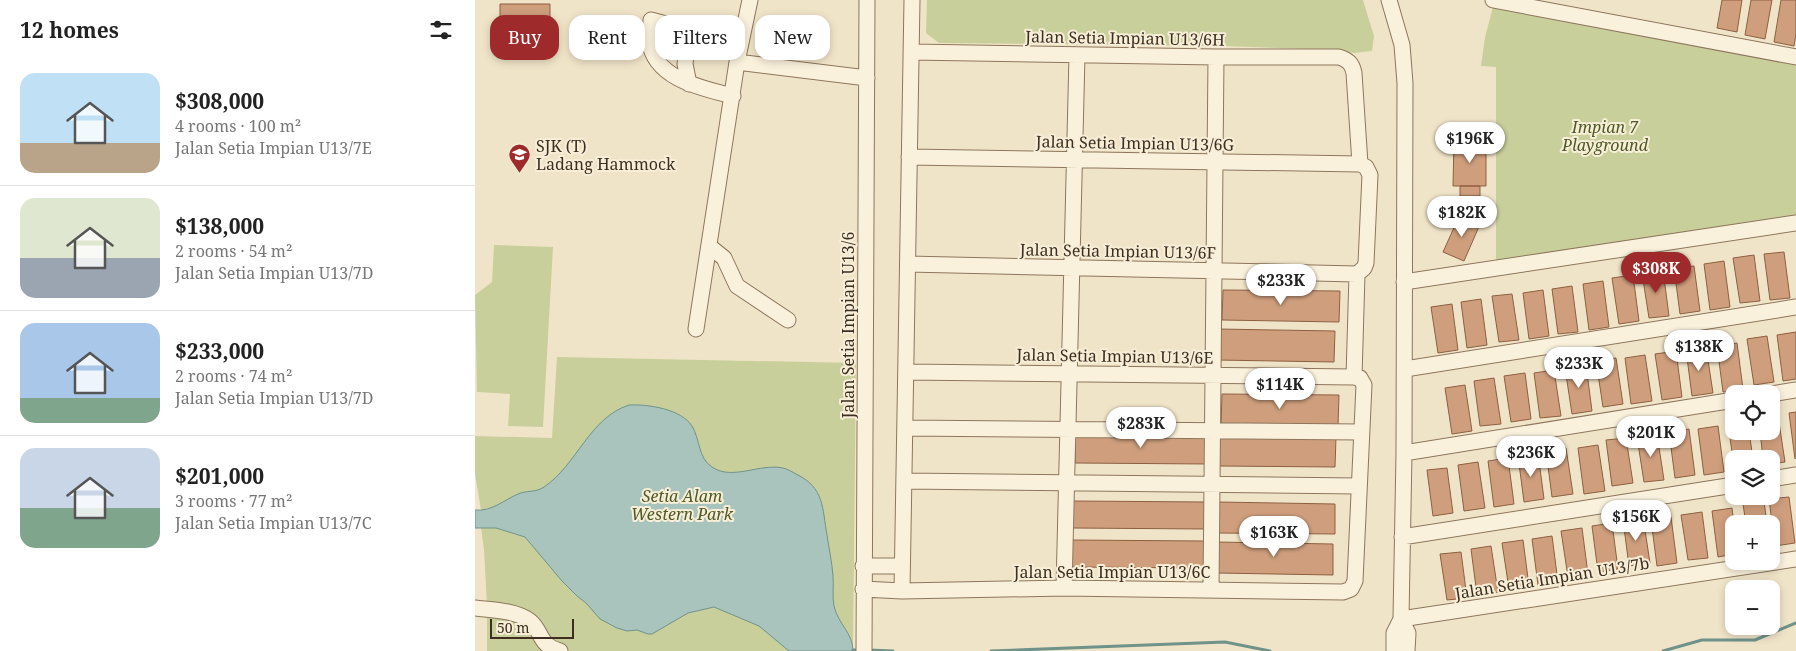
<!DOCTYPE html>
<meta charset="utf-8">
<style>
:root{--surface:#fff;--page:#f6f6f6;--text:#222;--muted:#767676;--line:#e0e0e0;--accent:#9e2a2b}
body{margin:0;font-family:"Noto Serif",serif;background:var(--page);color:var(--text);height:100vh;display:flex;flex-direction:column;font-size:19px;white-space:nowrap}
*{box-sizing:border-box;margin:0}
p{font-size:16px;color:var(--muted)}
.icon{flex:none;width:28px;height:28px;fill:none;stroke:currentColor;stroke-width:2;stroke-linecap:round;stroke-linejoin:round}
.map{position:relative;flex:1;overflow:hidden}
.sheet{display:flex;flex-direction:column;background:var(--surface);width:475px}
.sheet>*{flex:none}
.hud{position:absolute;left:15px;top:15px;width:475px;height:45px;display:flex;gap:10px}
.fabs{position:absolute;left:1250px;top:385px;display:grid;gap:10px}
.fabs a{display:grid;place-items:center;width:55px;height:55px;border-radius:10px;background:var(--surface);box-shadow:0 2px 8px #0003;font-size:25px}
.scale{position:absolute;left:15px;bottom:12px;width:84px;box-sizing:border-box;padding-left:5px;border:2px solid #3d2e20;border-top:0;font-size:14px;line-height:18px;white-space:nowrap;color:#3d2e20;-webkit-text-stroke:4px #f7eed8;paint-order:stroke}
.price{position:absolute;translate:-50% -42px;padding:0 11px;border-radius:18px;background:#fff;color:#222;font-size:16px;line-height:32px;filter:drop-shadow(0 1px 2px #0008)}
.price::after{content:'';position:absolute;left:50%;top:30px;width:15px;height:11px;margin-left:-8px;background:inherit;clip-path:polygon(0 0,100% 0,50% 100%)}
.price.current{background:var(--accent);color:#fff}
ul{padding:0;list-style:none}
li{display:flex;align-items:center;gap:15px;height:125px;padding:0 20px}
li+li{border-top:1px solid var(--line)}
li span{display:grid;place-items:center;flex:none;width:140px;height:100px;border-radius:15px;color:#555}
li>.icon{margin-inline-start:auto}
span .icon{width:60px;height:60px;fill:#fffc;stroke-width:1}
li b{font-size:21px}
h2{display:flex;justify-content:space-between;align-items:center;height:60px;padding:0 20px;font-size:21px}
.chip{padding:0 18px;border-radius:15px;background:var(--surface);box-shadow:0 2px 8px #0003;font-size:18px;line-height:45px}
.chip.current{background:var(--accent);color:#fff}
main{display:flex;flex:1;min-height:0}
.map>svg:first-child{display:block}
</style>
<main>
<section class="sheet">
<h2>12 homes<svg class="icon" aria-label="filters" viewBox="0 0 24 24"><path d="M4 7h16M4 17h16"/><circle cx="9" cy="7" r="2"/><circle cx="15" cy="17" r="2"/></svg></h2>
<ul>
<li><span style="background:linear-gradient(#bfe0f5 70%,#b9a48a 0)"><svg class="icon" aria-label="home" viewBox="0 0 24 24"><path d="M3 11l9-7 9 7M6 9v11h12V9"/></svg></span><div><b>$308,000</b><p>4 rooms · 100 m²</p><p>Jalan Setia Impian U13/7E</p></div></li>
<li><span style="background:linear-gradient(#dfe7d0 60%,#9aa5b1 0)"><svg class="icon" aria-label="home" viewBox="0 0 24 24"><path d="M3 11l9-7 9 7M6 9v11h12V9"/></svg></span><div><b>$138,000</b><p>2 rooms · 54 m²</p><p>Jalan Setia Impian U13/7D</p></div></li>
<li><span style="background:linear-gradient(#a9c7e8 75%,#7fa58c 0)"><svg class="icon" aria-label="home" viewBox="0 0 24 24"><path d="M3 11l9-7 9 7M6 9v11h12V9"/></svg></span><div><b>$233,000</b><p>2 rooms · 74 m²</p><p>Jalan Setia Impian U13/7D</p></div></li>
<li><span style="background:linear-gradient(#c9d6e8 60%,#7fa58c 0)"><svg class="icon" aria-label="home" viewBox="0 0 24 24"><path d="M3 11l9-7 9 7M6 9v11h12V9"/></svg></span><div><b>$201,000</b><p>3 rooms · 77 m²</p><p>Jalan Setia Impian U13/7C</p></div></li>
</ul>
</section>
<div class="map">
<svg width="1321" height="651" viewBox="0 0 1321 651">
<rect width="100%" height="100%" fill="#f0e4c8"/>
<!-- green -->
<path fill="#c9cf9b" d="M452,0H888L899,36L897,51L879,53L860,50L746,46L464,43L451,33Z
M1018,7L1321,57V217L1021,262V67L1006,66L1010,37Z
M19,245L78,247L68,427L33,426L35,394L2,392L0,295L17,282Z
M82,357L381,363L378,651H12V605L9,550L6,527V510L0,474V436L77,438Z"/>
<!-- water -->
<path fill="#a9c4bc" stroke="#6f938a" d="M154,405C173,404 206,409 217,426C225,439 223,458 237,467C257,481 285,463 308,468C313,469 317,472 321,474C350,488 347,508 352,535C354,549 357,562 358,576C359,586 357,596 359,606C363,624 378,633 378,651H314L284,626L239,607L213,613L177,634H173L162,630L152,631L142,628L125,619L111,603L102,596L87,581L50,537L21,528H0V510C16,512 29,500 43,494C52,490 60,493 69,487C102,465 114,418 154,405Z"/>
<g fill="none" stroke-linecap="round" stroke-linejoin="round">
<!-- stream -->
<path stroke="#6f938a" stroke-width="3" d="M378,650H385
M394,650L418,651
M516,651L750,642L795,651
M1188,651L1227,640H1280L1321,623"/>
</g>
<!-- building -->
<path fill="#cf9f7d" stroke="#8d5f41" d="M1247,0H1267L1262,32L1242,28Z
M1276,0H1297L1290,39L1270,35Z
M1306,0H1321V34L1319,46L1299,42Z
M25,4H75V30H25Z
M979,130L995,131V142H979Z
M979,140V142H995L1011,141V186H978Z
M985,186H1005V196H985Z
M991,215L1006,222L989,261L968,252L982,221L987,223Z
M1309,252L1315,298L1295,300L1289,254Z
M1279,255L1285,301L1265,303L1258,258Z
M1249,261L1255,307L1235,310L1229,264Z
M1219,266L1225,311L1205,314L1199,268Z
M1188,270L1194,316L1174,318L1167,273Z
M1158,275L1164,321L1144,324L1137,278Z
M1128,281L1134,327L1114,330L1108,284Z
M1097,286L1103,332L1083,334L1077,289Z
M748,290L865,291L864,322L747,320Z
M1068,290L1074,336L1054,339L1048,293Z
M1037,294L1044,340L1024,342L1017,296Z
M1006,299L1012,345L992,348L986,302Z
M977,304L983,350L963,353L956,307Z
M743,329L860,331L859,362L742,360Z
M1321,332V379L1308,381L1302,335Z
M1292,336L1299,382L1279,385L1272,339Z
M1262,343L1268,389L1248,392L1242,346Z
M1231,347L1238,393L1217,396L1211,350Z
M1201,351L1207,397L1187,400L1180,354Z
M1170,355L1177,401L1156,404L1150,358Z
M1141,358L1148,404L1128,407L1121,361Z
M1111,365L1117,411L1097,414L1090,368Z
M1079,370L1086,416L1065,418L1059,373Z
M1050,373L1056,419L1036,422L1029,376Z
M1019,378L1026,424L1005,426L999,381Z
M990,385L997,431L977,434L970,388Z
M747,394L864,395L863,426L746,425Z
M1321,412V458L1320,459L1314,413Z
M1303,416L1310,462L1296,464V459H1288L1285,431H1296V417Z
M1259,422V431H1274L1278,459H1259V467L1253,423Z
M1243,426L1249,472L1229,475L1223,429Z
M1214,429L1220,475L1200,478L1194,432Z
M1182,434L1189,480L1169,482L1162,437Z
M600,435L732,436V464L600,463Z
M744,435L861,437L860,467L743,466Z
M1151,438L1158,483L1137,486L1131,440Z
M1123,445L1130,491L1109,494L1103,448Z
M1091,448L1098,494L1077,497L1071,451Z
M1063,453L1069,499L1049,502L1043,456Z
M1033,458L1039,504L1019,507L1013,461Z
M1003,462L1010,508L989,511L983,465Z
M972,468L978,513L958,516L952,470Z
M1314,497L1320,543L1300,546L1294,499Z
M598,501L730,502V529L598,528Z
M1289,501L1292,524H1271L1268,504Z
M743,502L860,504V534L743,533Z
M1257,508L1259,524V554L1243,557L1237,511Z
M1227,512L1233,558L1213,560L1206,515Z
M1168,517L1175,563L1154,566L1148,520Z
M1196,517L1202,563L1182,566L1176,520Z
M1137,523L1143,569L1123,572L1117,526Z
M1107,528L1113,574L1093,577L1086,531Z
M1077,536L1083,582L1063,585L1057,539Z
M597,540L729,541V568L597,567Z
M1048,540L1054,586L1034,589L1027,543Z
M741,542L858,544V575L741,573Z
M1016,546L1023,592L1002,595L996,549Z
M986,552L992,598L972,600L965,554Z"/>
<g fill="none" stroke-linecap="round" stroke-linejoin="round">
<defs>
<path id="minor" d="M914,0L927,45L930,83L929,453L926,619L933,633L932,651
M1018,0L1321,57
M262,62L392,78
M214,84L210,64L214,30L176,20C176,26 174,34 174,40C179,79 226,88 258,96
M434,157L885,164
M234,246L249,258L262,286L313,320
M433,264L882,274
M929,282L1321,223
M221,329L262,62L275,0
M930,369L1321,307
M431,372L879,377
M1296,394L1321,390
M430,428L886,432
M929,453L1259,400
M1296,479L1321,475
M429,481L883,486
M927,537L1259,485
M388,566H427
M589,588L602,55
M388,589L427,591L589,588L868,592L876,589L880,581L889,385L885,378L879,377L882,274L889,268L891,263L895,175L891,167L885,164L879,73C877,63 873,60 864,57H741L436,52
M736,590L741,57
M427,591L437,0
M0,608C17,610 40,610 55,621C68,632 63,645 85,651
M926,619L1321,559
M389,651L392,0
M919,651V633L926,619"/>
</defs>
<!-- minor casing -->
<use href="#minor" stroke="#8d765c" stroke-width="17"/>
<!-- minor -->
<use href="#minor" stroke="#faf1dc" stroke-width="15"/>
</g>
<!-- icons -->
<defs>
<symbol id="school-pin" viewBox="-11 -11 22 30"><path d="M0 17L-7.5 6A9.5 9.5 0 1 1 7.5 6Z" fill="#9e2a2b" stroke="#f7eed8"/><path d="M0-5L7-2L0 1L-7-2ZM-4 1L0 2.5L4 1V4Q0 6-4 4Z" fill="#fff"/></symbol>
</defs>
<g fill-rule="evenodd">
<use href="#school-pin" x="32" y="142" width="25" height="34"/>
</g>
<g text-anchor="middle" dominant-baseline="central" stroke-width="4" stroke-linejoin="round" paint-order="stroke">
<!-- street labels -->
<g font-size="16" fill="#3d2e20" stroke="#f7eed8">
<text transform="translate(650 38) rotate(1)">Jalan Setia Impian U13/6H</text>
<text transform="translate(660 143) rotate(1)">Jalan Setia Impian U13/6G</text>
<text transform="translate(643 251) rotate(1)">Jalan Setia Impian U13/6F</text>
<text transform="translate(373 325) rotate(-90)">Jalan Setia Impian U13/6</text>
<text transform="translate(640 356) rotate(1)">Jalan Setia Impian U13/6E</text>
<text x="637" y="572">Jalan Setia Impian U13/6C</text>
<text transform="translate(1077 578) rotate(-9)">Jalan Setia Impian U13/7b</text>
</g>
<!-- park labels -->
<g font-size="16" font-style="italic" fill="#4d5a26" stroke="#f7eed8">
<text x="1130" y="127">Impian 7<tspan x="1130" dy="18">Playground</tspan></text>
<text x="207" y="496">Setia Alam<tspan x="207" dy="18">Western Park</tspan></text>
</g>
<!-- poi labels -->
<g font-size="16" fill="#3d2e20" stroke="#f7eed8" text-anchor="start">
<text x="61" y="146">SJK (T)<tspan x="61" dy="18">Ladang Hammock</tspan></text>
</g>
</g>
</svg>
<div class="fabs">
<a><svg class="icon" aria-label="locate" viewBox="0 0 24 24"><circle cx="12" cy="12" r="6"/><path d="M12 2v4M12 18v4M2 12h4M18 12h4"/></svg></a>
<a><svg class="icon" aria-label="layers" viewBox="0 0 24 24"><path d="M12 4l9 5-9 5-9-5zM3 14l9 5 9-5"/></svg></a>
<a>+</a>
<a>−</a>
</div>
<div class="scale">50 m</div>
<b class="price" style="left:995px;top:164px">$196K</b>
<b class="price" style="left:987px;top:238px">$182K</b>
<b class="price current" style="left:1181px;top:294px">$308K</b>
<b class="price" style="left:806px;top:306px">$233K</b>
<b class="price" style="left:1224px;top:372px">$138K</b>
<b class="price" style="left:1104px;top:389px">$233K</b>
<b class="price" style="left:805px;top:410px">$114K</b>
<b class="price" style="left:666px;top:449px">$283K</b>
<b class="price" style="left:1176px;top:458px">$201K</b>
<b class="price" style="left:1056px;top:478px">$236K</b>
<b class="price" style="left:1161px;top:542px">$156K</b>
<b class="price" style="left:799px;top:558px">$163K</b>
<div class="hud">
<a class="chip current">Buy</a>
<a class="chip">Rent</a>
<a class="chip">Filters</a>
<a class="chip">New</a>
</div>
</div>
</main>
